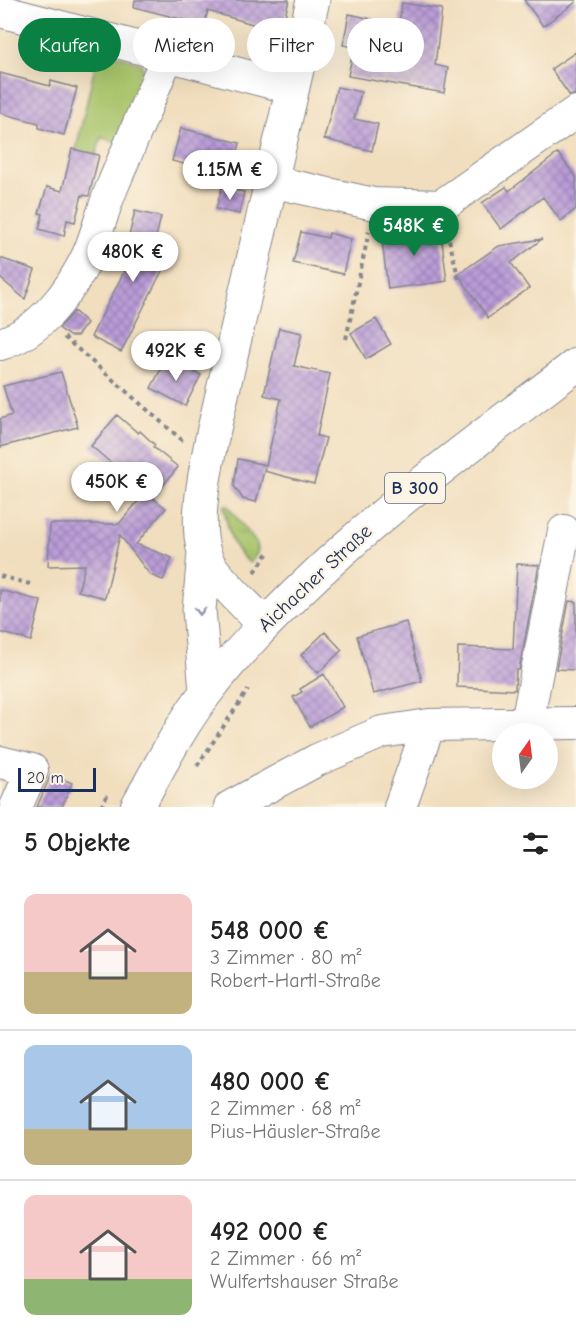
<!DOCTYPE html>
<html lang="de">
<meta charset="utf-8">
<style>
:root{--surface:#fff;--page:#f6f6f6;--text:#222;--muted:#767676;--line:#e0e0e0;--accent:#0b8043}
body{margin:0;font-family:"Comic Neue",sans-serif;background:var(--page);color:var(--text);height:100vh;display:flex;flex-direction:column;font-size:22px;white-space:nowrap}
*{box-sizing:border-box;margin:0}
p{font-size:20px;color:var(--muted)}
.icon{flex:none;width:33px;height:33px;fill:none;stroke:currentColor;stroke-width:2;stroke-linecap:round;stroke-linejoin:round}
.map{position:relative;height:807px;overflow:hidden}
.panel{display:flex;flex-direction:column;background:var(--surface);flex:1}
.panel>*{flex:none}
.banner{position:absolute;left:18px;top:18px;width:540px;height:54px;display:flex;gap:12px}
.needle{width:39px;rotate:14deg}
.tools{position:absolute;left:492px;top:723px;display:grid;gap:12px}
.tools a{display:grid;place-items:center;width:66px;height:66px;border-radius:50%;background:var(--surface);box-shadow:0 6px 24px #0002;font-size:30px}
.scale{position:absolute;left:18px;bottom:15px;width:78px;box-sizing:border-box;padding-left:6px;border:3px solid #1b2f5e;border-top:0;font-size:16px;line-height:21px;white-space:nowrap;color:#1b2f5e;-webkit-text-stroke:4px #fcf5e5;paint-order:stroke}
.price{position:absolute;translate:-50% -51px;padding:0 14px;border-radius:21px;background:#fff;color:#222;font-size:20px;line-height:39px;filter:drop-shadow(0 2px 3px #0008)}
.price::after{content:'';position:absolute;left:50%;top:36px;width:18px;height:14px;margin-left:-9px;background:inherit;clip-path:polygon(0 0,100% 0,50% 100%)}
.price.current{background:var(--accent);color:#fff}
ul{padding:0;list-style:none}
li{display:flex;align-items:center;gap:18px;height:150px;padding:0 24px}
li+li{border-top:2px solid var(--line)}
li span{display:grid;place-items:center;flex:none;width:168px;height:120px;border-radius:12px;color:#555}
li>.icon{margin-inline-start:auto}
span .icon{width:72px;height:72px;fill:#fffc;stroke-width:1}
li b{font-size:26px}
h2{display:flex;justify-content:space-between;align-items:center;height:72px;padding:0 24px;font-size:26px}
.chip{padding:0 21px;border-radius:27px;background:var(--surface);box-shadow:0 6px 24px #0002;font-size:21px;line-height:54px}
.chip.current{background:var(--accent);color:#fff}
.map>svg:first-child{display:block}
</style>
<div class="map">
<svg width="576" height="807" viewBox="0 0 576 807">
<defs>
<pattern id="grass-tufts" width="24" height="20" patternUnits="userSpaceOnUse" patternTransform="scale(1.5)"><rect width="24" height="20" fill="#a6c268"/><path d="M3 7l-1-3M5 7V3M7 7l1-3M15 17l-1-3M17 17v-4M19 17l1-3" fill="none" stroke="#869e59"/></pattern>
<pattern id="building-cross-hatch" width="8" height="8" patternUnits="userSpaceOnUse" patternTransform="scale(1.5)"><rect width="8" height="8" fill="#ba9cd7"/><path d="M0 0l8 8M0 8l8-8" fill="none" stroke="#9680b2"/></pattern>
</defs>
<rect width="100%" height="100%" fill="#fcf5e5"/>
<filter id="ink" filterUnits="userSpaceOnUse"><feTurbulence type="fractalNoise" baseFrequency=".0167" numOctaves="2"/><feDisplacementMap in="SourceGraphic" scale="12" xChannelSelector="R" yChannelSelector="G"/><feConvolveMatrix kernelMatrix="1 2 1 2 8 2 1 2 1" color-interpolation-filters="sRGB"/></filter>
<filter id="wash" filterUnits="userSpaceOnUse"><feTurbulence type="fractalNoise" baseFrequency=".008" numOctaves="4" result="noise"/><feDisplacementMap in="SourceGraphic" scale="24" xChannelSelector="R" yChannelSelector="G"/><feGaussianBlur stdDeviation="1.35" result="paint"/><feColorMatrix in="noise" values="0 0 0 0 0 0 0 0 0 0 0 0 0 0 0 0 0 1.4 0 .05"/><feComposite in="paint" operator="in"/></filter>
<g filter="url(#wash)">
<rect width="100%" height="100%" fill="#f1debe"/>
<!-- grass -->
<path fill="url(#grass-tufts)" stroke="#607863" stroke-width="1.5" d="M227,505L257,544C260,552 255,556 250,563C230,548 228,529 224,506Z"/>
<!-- park -->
<path fill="#a6c268" stroke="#607863" stroke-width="1.5" d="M99,48L141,64L144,73L117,143L101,137L96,155L76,150Z"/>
<g id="blocks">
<!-- building -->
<path fill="url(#building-cross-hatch)" d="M135,0H289L277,49L252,43L256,25L208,11L204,25L134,7Z
M524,0H576V2L543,26Z
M402,3L442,9L435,65L448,68L444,93L348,76L354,47L343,45L349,14L399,25Z
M576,52V94L570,96L551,69Z
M0,73L50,86L51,81L77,88L64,135L39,128V123L0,113Z
M337,87L361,92L354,119L378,124L372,151L324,139Z
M181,128L240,143L232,176L172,161Z
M72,149L99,155L89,196L82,195L75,222L67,220L64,236L39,229L43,214L39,213L47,187L62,191Z
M558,153L576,177V209L561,221L543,197L501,229L482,203L506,187L509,191Z
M222,187L244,192L239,214L216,209Z
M135,211L161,217L154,245L173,249L121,352L91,337L133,254L125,253Z
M440,226L447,281L388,289L381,233Z
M301,232L328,238L329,233L351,239L343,274L293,263Z
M542,239L511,263L529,288L488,318L458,274L499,246Z
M0,258L35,270L25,299L0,278Z
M74,311L87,323L77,336H69L59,328Z
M376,319L391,344L366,359L351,333Z
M279,328L302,333L294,366L330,374L317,436L326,438L314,484L264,471L265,467L256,502L243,499L234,486L238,459L266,465L281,399L264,395Z
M167,358L201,375L185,406L151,388Z
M61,372L78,427L0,447V419L12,415L3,386Z
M117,415L138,433L140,431L155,445L153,447L178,467L153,498L166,508L136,544L172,558L163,580L150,575L120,535L105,598L78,591L85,565L48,566L50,524H119L140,499L131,492L137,485L91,446Z
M517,564L539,565L519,670H516L515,690L457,687L458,647L513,649Z
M0,590L41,601L31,641L0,632Z
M569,601L576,602V670L556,669Z
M406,622L422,681L373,694L357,636Z
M325,632L342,650L318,673L301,655Z
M324,674L343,707L310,727L293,697L302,692L300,689Z
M51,774L72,783L62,807H37Z"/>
</g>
</g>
<g filter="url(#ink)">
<use href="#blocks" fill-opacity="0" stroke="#86868e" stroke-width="1.5"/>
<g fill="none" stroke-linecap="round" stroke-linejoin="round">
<defs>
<path id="minor" d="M0,11L292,88
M270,181L374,204L441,206L576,112
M0,344C40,333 71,291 88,255C98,232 103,208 113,185C131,142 150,98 168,54
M527,723L564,531
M0,762L32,770L16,807
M230,807L317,760L382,732L429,725L576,723
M400,807L429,725"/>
<path id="major" d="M204,553L199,610L206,691
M264,624C247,606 228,589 213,570C189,540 205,473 212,438L313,0
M137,807C159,768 180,726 208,690C237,652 270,619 304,586C388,505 483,436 576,365"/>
</defs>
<!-- minor casing -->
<use href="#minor" stroke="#86868e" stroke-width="34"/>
<!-- major casing -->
<use href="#major" stroke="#86868e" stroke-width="35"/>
<!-- path -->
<path stroke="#86868e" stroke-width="4" stroke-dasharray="4.5 4.5" stroke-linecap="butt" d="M447,231L459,280
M64,337L183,441
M346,339L369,231
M255,572L268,553
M0,576L30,584
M197,766L248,690
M101,807L109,792"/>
<!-- minor -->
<use href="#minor" stroke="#fff" stroke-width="32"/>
<!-- major -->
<use href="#major" stroke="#fff" stroke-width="33"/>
</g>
<!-- one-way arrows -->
<defs><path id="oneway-chevron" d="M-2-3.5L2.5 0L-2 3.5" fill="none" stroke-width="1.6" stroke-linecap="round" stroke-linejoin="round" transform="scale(1.5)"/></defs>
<use stroke="#8d97ae" href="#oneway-chevron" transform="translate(200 611) rotate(90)"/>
</g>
<g text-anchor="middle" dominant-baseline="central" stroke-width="4.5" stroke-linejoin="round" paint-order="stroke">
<!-- shield labels -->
<rect fill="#fcf5e5" stroke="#5e6a86" stroke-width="1.5" x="385" y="473" width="60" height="30" rx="4.5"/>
<g font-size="18" font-weight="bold" fill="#1b2f5e">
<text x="415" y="488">B 300</text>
</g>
<!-- street labels -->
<g font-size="20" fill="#1b2f5e" stroke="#fcf5e5">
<text transform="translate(315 578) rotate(-43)">Aichacher Straße</text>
</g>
</g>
</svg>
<div class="tools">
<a><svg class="needle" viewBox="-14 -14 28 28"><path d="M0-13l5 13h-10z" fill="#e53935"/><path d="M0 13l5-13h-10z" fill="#767676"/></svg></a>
</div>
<div class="scale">20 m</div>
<b class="price" style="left:230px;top:201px">1.15M €</b>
<b class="price current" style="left:414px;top:257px">548K €</b>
<b class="price" style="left:133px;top:283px">480K €</b>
<b class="price" style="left:176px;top:382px">492K €</b>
<b class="price" style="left:117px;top:513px">450K €</b>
<div class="banner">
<a class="chip current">Kaufen</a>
<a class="chip">Mieten</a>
<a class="chip">Filter</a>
<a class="chip">Neu</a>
</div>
</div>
<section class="panel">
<h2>5 Objekte<svg class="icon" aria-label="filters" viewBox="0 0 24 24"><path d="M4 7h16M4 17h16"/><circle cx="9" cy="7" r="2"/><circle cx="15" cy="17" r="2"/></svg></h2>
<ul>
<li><span style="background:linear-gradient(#f6c9c9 65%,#c2b280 0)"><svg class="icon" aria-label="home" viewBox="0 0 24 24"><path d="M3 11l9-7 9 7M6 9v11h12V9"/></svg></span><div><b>548 000 €</b><p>3 Zimmer · 80 m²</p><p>Robert-Hartl-Straße</p></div></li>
<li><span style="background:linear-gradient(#a9c7e8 70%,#c2b280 0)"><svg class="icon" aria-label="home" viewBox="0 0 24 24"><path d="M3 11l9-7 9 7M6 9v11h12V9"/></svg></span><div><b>480 000 €</b><p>2 Zimmer · 68 m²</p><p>Pius-Häusler-Straße</p></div></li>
<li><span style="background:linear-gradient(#f6c9c9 70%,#8fb573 0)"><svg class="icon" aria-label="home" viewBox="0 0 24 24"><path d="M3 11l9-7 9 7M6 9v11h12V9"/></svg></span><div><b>492 000 €</b><p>2 Zimmer · 66 m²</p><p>Wulfertshauser Straße</p></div></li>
</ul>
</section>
